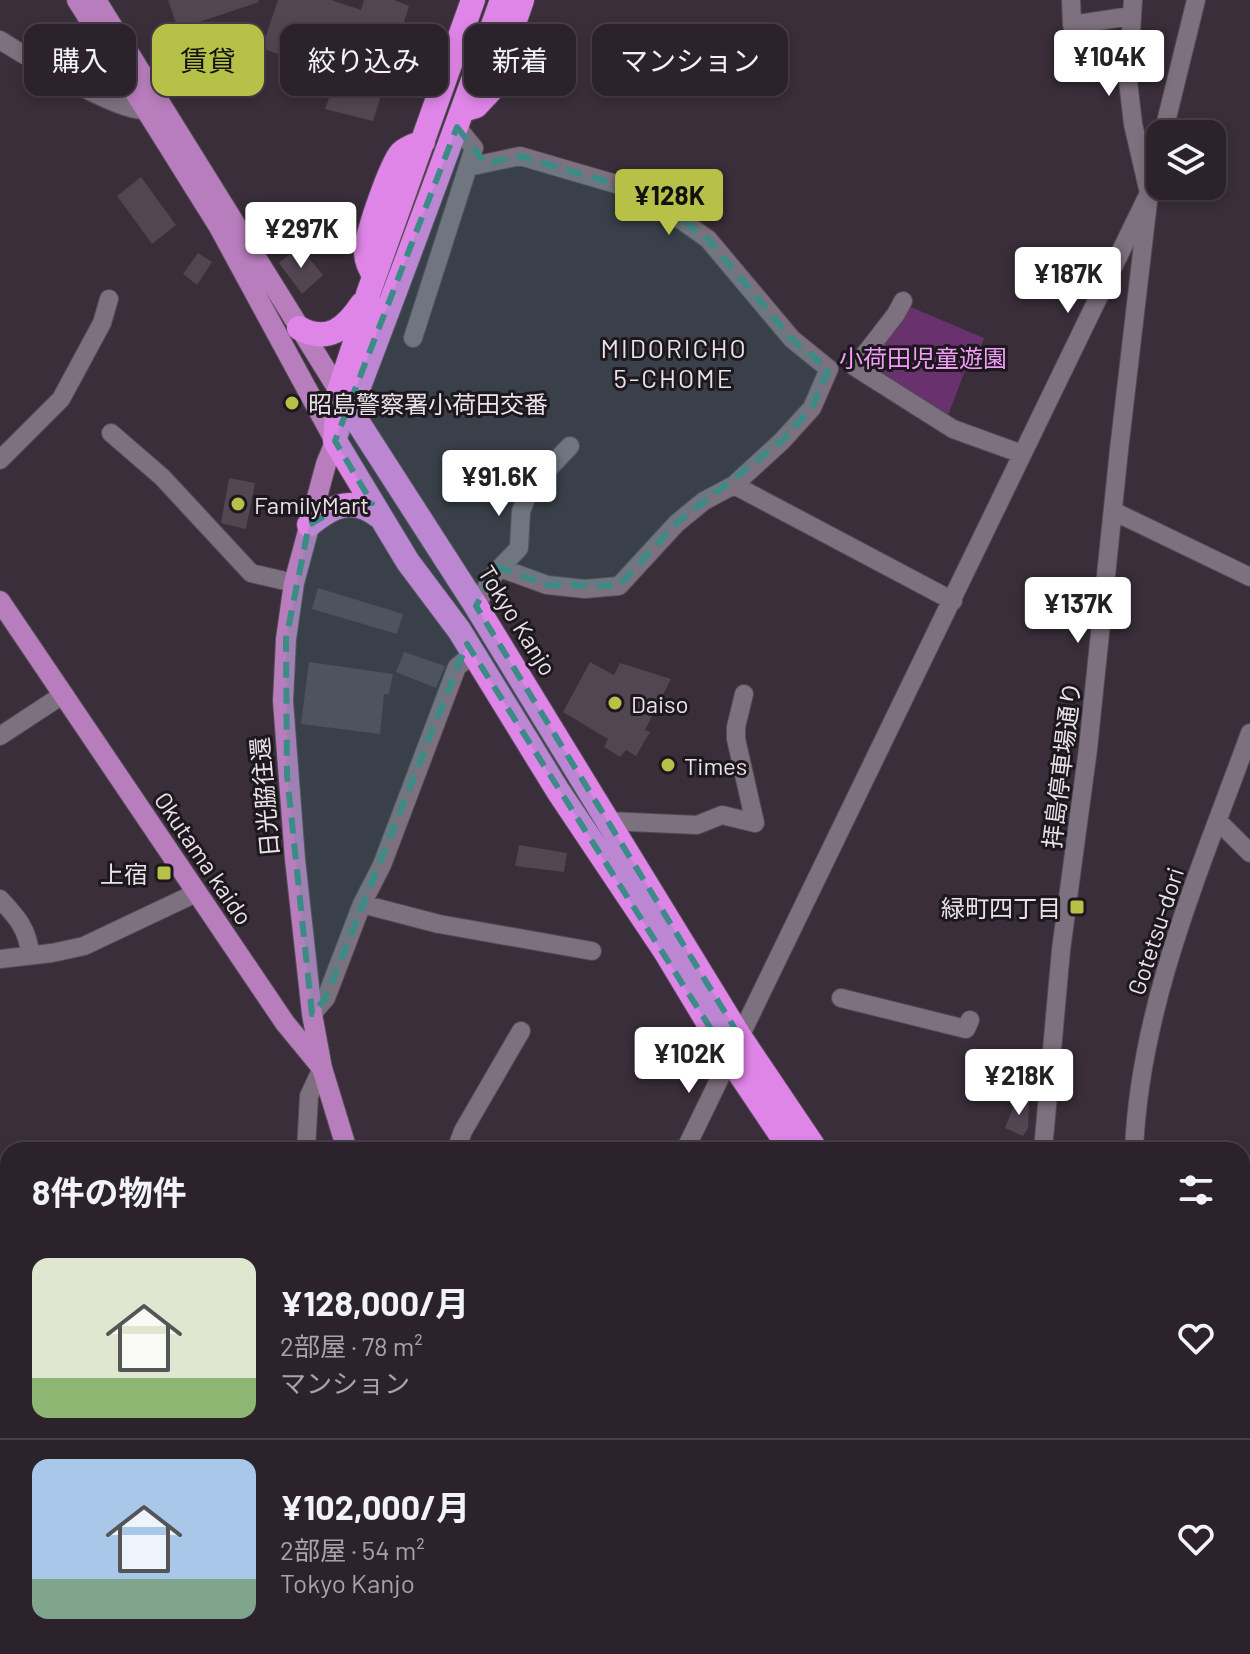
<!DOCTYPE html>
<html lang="ja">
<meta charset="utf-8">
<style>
:root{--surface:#2b222c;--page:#372f38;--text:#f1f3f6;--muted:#a6a4a9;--line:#473f48;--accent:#b7c148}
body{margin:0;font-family:Barlow,"Noto Sans JP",sans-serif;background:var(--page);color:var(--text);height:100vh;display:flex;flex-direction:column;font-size:30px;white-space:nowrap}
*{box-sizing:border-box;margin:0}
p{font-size:26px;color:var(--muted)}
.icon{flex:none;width:44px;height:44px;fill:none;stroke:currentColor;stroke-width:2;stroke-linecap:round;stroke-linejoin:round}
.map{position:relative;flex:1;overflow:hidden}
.sheet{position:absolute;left:0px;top:1142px;width:1250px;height:512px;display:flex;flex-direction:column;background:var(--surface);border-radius:24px 24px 0 0;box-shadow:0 4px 12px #0003,0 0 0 2px var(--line)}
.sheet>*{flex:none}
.top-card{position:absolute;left:24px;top:24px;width:800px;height:72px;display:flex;gap:16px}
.buttons{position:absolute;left:1146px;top:120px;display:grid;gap:16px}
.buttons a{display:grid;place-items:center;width:80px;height:80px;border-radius:16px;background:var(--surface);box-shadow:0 4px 12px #0003,0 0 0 2px var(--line);font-size:40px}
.price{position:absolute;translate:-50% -68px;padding:0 18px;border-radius:8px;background:#fff;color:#222;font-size:26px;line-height:52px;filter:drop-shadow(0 2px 4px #0008)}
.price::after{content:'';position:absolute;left:50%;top:48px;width:24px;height:18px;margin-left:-12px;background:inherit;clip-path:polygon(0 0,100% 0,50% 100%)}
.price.selected{background:var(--accent);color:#111}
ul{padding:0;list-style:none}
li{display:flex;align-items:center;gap:24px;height:200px;padding:0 32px}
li+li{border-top:2px solid var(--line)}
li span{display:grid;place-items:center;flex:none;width:224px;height:160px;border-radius:16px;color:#555}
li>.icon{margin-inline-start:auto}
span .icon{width:96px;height:96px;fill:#fffc;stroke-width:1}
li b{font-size:34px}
h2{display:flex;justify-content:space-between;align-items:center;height:96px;padding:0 32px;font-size:34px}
.chip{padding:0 28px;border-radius:16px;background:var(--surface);box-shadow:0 4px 12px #0003,0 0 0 2px var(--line);font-size:28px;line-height:72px}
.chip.selected{background:var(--accent);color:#111}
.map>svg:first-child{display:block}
</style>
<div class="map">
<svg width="1250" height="1654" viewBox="0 0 1250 1654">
<rect width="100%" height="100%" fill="#392e3a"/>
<!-- green -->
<path fill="#69316e" d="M906,305L984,338L975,364L968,363L947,418L864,371L866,360Z"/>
<!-- building -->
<path fill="#524653" d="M168,0H258L259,2L178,29Z
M278,0H331L361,10L364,0H394L409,6L373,121L325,109L337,77L262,48Z
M141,177L176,225L152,244L117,196Z
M299,246L323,275L302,294L279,263Z
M198,253L212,262L197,285L183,274Z
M229,478L255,483L246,529L221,523Z
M318,588L403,614L397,634L312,609Z
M404,652L445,666L436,688L396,672Z
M309,662L393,674L389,694H384L380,734L301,724Z
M590,662L614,675L620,663L671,679L645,730L650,732L636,756L626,750L620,757L604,747L608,739L563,712Z
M519,845L567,853L564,872L515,866Z
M1018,1096L1029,1100L1028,1128L1023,1136L1005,1128Z"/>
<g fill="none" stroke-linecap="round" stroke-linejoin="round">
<defs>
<path id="minor" d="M1071,0L1072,25L1131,16
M0,40C25,56 116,111 143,110C146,110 152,107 155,106
M1163,134L1196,0
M468,167L520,156L640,191L708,239L792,339L829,369L812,408L782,441L734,485L704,501L677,523L619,586L585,589L547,585L500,568L493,576L476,606
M903,301L896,314L855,367L953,429L1022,454
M413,338L474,148L457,127
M111,433L162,477L251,573L294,583
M0,460L61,399L102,323L109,299
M734,485L953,601
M1113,511L1250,577
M500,568L519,548L521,511L531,487L570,446
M0,736L64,694
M608,821L697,825L722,815L755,823L736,739V727L744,694
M1218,821L1250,853
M0,899C16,916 28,929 30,954
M362,904L439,924L592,951
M0,959L52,953L84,946L196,893
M841,998L966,1029L970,1020
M312,1014L326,998L362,904L382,865L457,667L473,654
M306,1150L309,1096L322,1068
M456,1150L463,1131L521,1031
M685,1150L1149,193L1133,124L1128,81L1133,0
M1043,1150L1061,950L1088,749L1119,450L1149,193L1160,148
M1134,1150C1140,1005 1201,868 1250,733
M0,1175H8
M0,1236L8,1242
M1242,1249L1250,1241
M0,1438L8,1407
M0,1507L8,1510
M1242,1532L1248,1544
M1242,1614L1250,1597
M1027,1646L1036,1654
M169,1654V1646
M418,1654L422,1646
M870,1654L876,1646
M1223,1654L1227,1646"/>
<path id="major" d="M77,0L219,227L335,441
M96,0L344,399
M0,601L285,1023L322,1068L347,1150
M322,1068L312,1014L295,859L283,701L286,639L294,583L326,464L340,430
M383,1646L393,1654"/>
<path id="highway" d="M473,0L368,294L364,315L339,391L335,441L408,562L459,630L558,791L665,951L730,1059L791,1150
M502,0C453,137 402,274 350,410L476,606L740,1037L816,1150
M463,110L476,106L491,90L522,0
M374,276C370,268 366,261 366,252C365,238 391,164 401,153C407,147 415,145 423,142
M299,328C328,344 346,328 362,304
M309,525C333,505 353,496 380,517
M1242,1569L1250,1574
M1242,1590L1250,1595"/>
</defs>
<!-- minor casing -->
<use href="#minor" stroke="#544b55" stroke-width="20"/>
<!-- major casing -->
<use href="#major" stroke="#544b55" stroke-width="22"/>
<!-- highway casing -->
<use href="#highway" stroke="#544b55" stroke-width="26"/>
<!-- minor -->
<use href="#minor" stroke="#7e717f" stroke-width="18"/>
<!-- major -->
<use href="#major" stroke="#b87dbd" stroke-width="20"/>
<!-- highway -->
<use href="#highway" stroke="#de85e7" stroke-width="24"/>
</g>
<!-- marked area -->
<path fill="#3b8c87" fill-opacity="0.2" stroke="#3b8c87" stroke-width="6" stroke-dasharray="16 10" stroke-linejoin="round" d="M457,127L485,163L520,156L640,191L661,204L708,239L792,339L829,369L812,408L782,441L677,523L619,586L547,585L497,567L476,606L740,1037L730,1059L467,644L326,998L312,1014L287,775L286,639L309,525L345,504L372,503L335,441Z"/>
<!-- markers -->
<g fill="#b7c148" stroke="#1d181d" stroke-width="3">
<circle cx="292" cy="403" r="8"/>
<circle cx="238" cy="504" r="8"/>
<circle cx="615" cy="703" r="8"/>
<circle cx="668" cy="765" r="8"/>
<rect x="156" y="865" width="16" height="16" rx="4"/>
<rect x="1069" y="899" width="16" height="16" rx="4"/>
</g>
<g text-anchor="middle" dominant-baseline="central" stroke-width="6" stroke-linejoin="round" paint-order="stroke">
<!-- park labels -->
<g font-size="24" fill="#f09bf8" stroke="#1d181d">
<text x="923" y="357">小荷田児童遊園</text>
</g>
<!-- poi labels -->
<g font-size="24" fill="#e9e2e9" stroke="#1d181d" text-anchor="start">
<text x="308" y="403">昭島警察署小荷田交番</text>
<text x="254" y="504">FamilyMart</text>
<text x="631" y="703">Daiso</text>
<text x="684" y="765">Times</text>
<text x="148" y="873" text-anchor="end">上宿</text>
<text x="1061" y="907" text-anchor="end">緑町四丁目</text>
</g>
<!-- street labels -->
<g font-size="24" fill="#e9e2e9" stroke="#1d181d">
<text transform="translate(518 620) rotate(58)">Tokyo Kanjo</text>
<text transform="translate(1061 765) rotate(-83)">拝島停車場通り</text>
<text transform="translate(264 797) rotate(-95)">日光脇往還</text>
<text transform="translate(204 858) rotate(56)">Okutama kaido</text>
<text transform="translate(1155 931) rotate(-72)">Gotetsu-dori</text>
</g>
<!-- neighbourhood labels -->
<g font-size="26" letter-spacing="2" fill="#e9e2e9" stroke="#1d181d">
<text x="674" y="347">MIDORICHO<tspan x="674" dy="30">5-CHOME</tspan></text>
</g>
</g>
</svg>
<div class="buttons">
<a><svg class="icon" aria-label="layers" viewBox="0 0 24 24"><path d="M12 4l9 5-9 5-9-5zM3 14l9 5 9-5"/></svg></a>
</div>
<b class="price" style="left:1109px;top:98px">¥104K</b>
<b class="price selected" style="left:669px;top:237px">¥128K</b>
<b class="price" style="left:301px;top:270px">¥297K</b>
<b class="price" style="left:1068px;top:315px">¥187K</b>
<b class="price" style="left:499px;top:518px">¥91.6K</b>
<b class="price" style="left:1078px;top:645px">¥137K</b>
<b class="price" style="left:689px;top:1095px">¥102K</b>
<b class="price" style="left:1019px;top:1117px">¥218K</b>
<div class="top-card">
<a class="chip">購入</a>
<a class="chip selected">賃貸</a>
<a class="chip">絞り込み</a>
<a class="chip">新着</a>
<a class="chip">マンション</a>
</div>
<section class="sheet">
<h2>8件の物件<svg class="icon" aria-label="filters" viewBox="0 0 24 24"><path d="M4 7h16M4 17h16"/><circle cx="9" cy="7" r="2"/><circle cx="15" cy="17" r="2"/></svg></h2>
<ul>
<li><span style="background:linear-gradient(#dfe7d0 75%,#8fb573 0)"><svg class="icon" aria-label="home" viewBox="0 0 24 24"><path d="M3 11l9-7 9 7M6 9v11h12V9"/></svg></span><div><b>¥128,000/月</b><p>2部屋 · 78 m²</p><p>マンション</p></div><svg class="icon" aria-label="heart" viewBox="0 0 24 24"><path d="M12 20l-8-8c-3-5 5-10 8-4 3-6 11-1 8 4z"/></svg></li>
<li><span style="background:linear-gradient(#a9c7e8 75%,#7fa58c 0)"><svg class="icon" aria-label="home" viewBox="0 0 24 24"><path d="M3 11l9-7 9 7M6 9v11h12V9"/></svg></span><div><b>¥102,000/月</b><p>2部屋 · 54 m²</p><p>Tokyo Kanjo</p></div><svg class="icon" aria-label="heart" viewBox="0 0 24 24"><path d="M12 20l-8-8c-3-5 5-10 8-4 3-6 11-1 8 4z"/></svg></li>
</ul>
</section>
</div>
